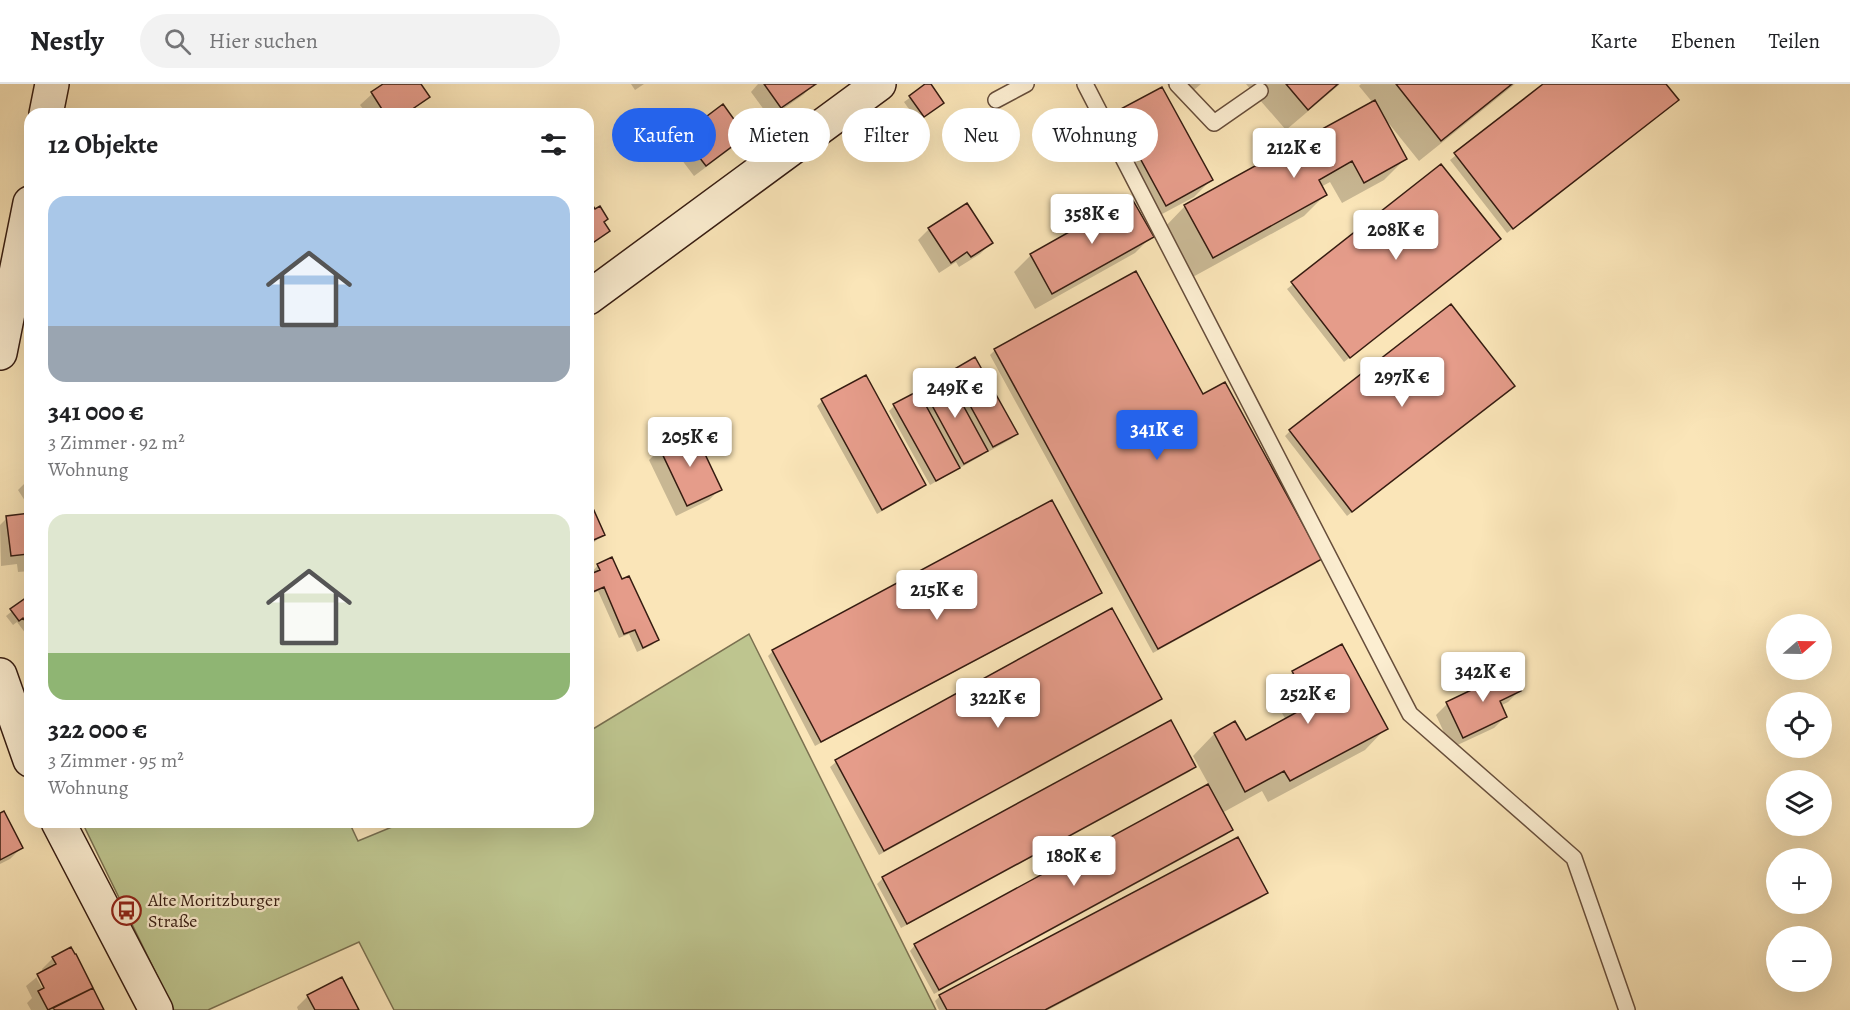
<!DOCTYPE html>
<html lang="de">
<meta charset="utf-8">
<style>
:root{--surface:#fff;--page:#f2f2f2;--text:#202124;--muted:#757577;--line:#e0e0e0;--accent:#2563eb}
body{margin:0;font-family:Alegreya,serif;background:var(--page);color:var(--text);height:100vh;display:flex;flex-direction:column;font-size:22px;white-space:nowrap}
*{box-sizing:border-box;margin:0}
p{font-size:20px;color:var(--muted)}
.icon{flex:none;width:33px;height:33px;fill:none;stroke:currentColor;stroke-width:2;stroke-linecap:round;stroke-linejoin:round}
.map{position:relative;flex:1;overflow:hidden}
.drawer{position:absolute;left:24px;top:24px;width:570px;height:720px;display:flex;flex-direction:column;background:var(--surface);border-radius:18px;box-shadow:0 6px 24px #0002}
.drawer>*{flex:none}
.banner{position:absolute;left:612px;top:24px;width:570px;height:54px;display:flex;gap:12px}
.needle{width:39px;rotate:70deg}
.fabs{position:absolute;left:1766px;top:530px;display:grid;gap:12px}
.fabs a{display:grid;place-items:center;width:66px;height:66px;border-radius:50%;background:var(--surface);box-shadow:0 6px 24px #0002;font-size:30px}
.price{position:absolute;translate:-50% -51px;padding:0 14px;border-radius:6px;background:#fff;color:#222;font-size:20px;line-height:39px;filter:drop-shadow(0 2px 3px #0008)}
.price::after{content:'';position:absolute;left:50%;top:36px;width:18px;height:14px;margin-left:-9px;background:inherit;clip-path:polygon(0 0,100% 0,50% 100%)}
.price.current{background:var(--accent);color:#fff}
ul{padding:0;list-style:none}
li{display:grid;align-content:center;gap:12px;height:318px;padding:0 24px}
li span{display:grid;place-items:center;height:186px;border-radius:18px;color:#555}
li>.icon{margin-inline-start:auto}
span .icon{width:108px;height:108px;fill:#fffc;stroke-width:1}
li b{font-size:26px}
h2{display:flex;justify-content:space-between;align-items:center;height:72px;padding:0 24px;font-size:26px}
.tag{padding:0 21px;border-radius:27px;background:var(--surface);box-shadow:0 6px 24px #0002;font-size:21px;line-height:54px}
.tag.current{background:var(--accent);color:#fff}
header{display:flex;align-items:center;gap:36px;box-sizing:border-box;height:84px;padding:0 30px;background:var(--surface);border-bottom:2px solid var(--line)}
header strong{font-size:28px}
nav{display:flex;gap:33px;margin-inline-start:auto;font-size:21px}
.search{width:420px;height:54px;background:var(--page);display:flex;align-items:center;gap:15px;box-sizing:border-box;padding:0 21px;border-radius:33px;color:var(--muted);font-size:22px}
.map>svg:first-child{display:block}
</style>
<header>
<strong>Nestly</strong>
<div class="search"><svg class="icon" aria-label="search" viewBox="0 0 24 24"><circle cx="10" cy="10" r="6"/><path d="M15 15l6 6"/></svg>Hier suchen</div>
<nav><a>Karte</a><a>Ebenen</a><a>Teilen</a></nav>
</header>
<div class="map">
<svg width="1850" height="926" viewBox="0 0 1850 926">
<rect width="100%" height="100%" fill="#fae5b8"/>
<filter id="stains"><feTurbulence type="fractalNoise" baseFrequency=".00333" numOctaves="4"/><feColorMatrix values="0 0 0 0 .2 0 0 0 0 .09 0 0 0 0 .02 0 0 0 .5 -.17"/></filter>
<radialGradient id="worn" r=".72"><stop offset=".6" stop-color="#630" stop-opacity="0"/><stop offset="1" stop-color="#630" stop-opacity=".3"/></radialGradient>
<!-- green -->
<path fill="#bec58f" stroke="#7a7050" stroke-width="1.5" d="M749,550L936,926H394L359,858L208,926H174L82,738H349L358,757L404,738H588V648Z"/>
<!-- shadow -->
<path fill="#0003" fill-rule="evenodd" d="M386,0H419L428,13L408,30H367L360,21L372,10Z
M631,0H644L635,6Z
M758,0H814L803,11L770,34L751,8Z
M929,0L942,19L918,38L904,18Z
M1167,0H1201L1181,17Z
M1246,0H1340L1286,46Z
M1361,0H1515L1419,77L1386,36L1385,37L1406,74L1384,96L1342,119L1330,98L1321,103L1325,111L1304,132L1191,194L1164,144L1185,122L1373,19L1359,2Z
M1545,0H1664L1671,21L1507,149L1450,76Z
M1116,29L1211,96L1194,113L1149,137L1100,46Z
M683,52H744L733,63L694,92L672,63Z
M1441,82L1494,160L1344,278L1287,205Z
M1131,115L1152,152L1135,169L1035,225L1014,188L1031,171Z
M588,117L608,147L588,164Z
M929,145L991,159L980,170L959,183L956,178L939,189L918,156Z
M995,266L1202,312L1320,475L1315,480L1153,569L990,271Z
M952,288L1016,350L1011,355L988,368L987,366L981,372L930,401L889,327L894,322L917,310L923,305L945,292L946,294Z
M1507,307L1347,432L1285,352L1290,347Z
M822,317L925,401L919,406L877,430L817,322Z
M660,365L720,405L709,416L676,432L649,376Z
M29,395L30,418L27,420L18,406Z
M588,425L603,450L589,463L588,467Z
M30,431V487L18,488L17,480L1,482L0,441L7,434Z
M598,481L621,497L657,556L652,561L637,568L629,550L619,554L598,507L588,512V493L594,490L593,487Z
M1100,508L1094,514L815,662L768,572L773,567Z
M30,513V547L26,550L17,538L13,541L6,532Z
M1112,526L1160,615L1155,620L879,771L830,683L836,678Z
M1293,588L1386,644L1365,666L1268,718L1262,707L1222,729L1231,746L1226,751L934,910L910,867L915,861L1209,701L1193,672L1214,650L1235,639L1245,658L1286,636L1271,610Z
M1486,596L1519,607L1508,618L1500,622L1505,633L1494,644L1451,664L1436,631L1447,620L1476,606Z
M1170,638L1195,683L1189,688L901,844L877,800L883,794Z
M0,731L21,764L10,775L0,780Z
M1266,808L1261,814L1048,926H939L935,917L940,912Z
M76,872L103,926H31L27,919L32,914L26,902L43,888L42,885L53,874ZM36,893H40L48,910L46,911Z
M308,912L357,926H298L297,923Z"/>
<!-- building -->
<path fill="#e59c8a" stroke="#361c11" stroke-width="1.5" d="M383,0H421L430,13L405,30H385L371,8Z
M764,0H816L781,24Z
M925,0H931L944,19L924,33L909,12Z
M1286,0H1338L1308,26Z
M1396,0H1512L1441,57Z
M1543,0H1666L1679,16L1513,145L1454,69Z
M1162,3L1213,96L1166,122L1115,28Z
M1375,16L1407,75L1364,99L1352,77L1319,96L1327,111L1213,174L1184,121Z
M723,20L746,52L706,82L682,51Z
M1441,80L1501,155L1350,274L1291,198Z
M1131,113L1154,153L1052,210L1030,170Z
M588,114L595,125L600,122L608,135L604,138L610,147L588,162Z
M967,119L993,159L971,173L967,168L951,179L928,144Z
M1136,187L1203,310L1225,298L1322,475L1158,565L994,265Z
M1451,220L1515,302L1352,428L1289,346Z
M975,273L1018,350L993,363L951,287Z
M946,290L988,367L964,380L922,303Z
M866,291L926,401L882,426L821,315Z
M918,307L960,384L936,397L893,320Z
M694,347L722,406L687,422L659,363Z
M1052,416L1102,509L821,658L772,566Z
M592,422L605,451L589,458L592,465L588,467V424Z
M30,429V478H29L28,470L11,472L6,432Z
M612,473L622,495L629,492L659,556L643,564L635,546L624,550L604,503L588,510V491L600,486L597,480Z
M30,511V544L23,534L19,537L10,525Z
M1112,524L1162,615L884,767L835,676Z
M1342,560L1388,645L1290,697L1284,687L1245,708L1214,649L1235,637L1246,656L1310,621L1292,587Z
M1510,583L1521,607L1500,617L1507,633L1463,654L1446,618L1486,599L1485,595Z
M1171,636L1196,683L907,840L882,793Z
M1208,700L1233,746L939,906L914,860Z
M4,727L23,764L0,776V729Z
M1238,753L1268,809L1045,926H947L939,911Z
M71,863L75,870H76L93,904L48,926L38,907L44,904L37,890L56,880L52,873Z
M342,893L359,926H315L307,911Z
M93,904L104,926H55L53,924Z"/>
<g fill="none" stroke-linecap="round" stroke-linejoin="round">
<defs>
<path id="lane" d="M1085,0L1410,630L1574,774L1627,926
M1177,0L1214,39L1260,7
M996,16L1026,0"/>
<path id="secondary" d="M46,30L52,0
M588,214L879,0
M0,269L30,119
M0,591L30,676
M58,738L156,926"/>
</defs>
<!-- lane casing -->
<use href="#lane" stroke="#674e3b" stroke-width="18"/>
<!-- secondary casing -->
<use href="#secondary" stroke="#361c11" stroke-width="36"/>
<!-- lane -->
<use href="#lane" stroke="#fceed1" stroke-width="15"/>
<!-- secondary -->
<use href="#secondary" stroke="#fceed1" stroke-width="33"/>
</g>
<!-- icons -->
<defs>
<symbol id="bus-ring" viewBox="-11 -11 22 22"><circle r="9.5" fill="#fceed1" stroke="#8f2418" stroke-width="1.5"/><path d="M-5-6H5V4H4V6H2V4H-2V6H-4V4H-5ZM-3.5-4V0h7V-4ZM-3.5 1.2v1.5H-2V1.2ZM2 1.2v1.5H3.5V1.2Z" fill="#8f2418"/></symbol>
</defs>
<g fill-rule="evenodd">
<use href="#bus-ring" x="110" y="810" width="33" height="33"/>
</g>
<g text-anchor="middle" dominant-baseline="central" stroke-width="4.5" stroke-linejoin="round" paint-order="stroke">
<!-- poi labels -->
<g font-size="18" fill="#361c11" stroke="#fceed1" text-anchor="start">
<text x="148" y="816">Alte Moritzburger<tspan x="148" dy="21">Straße</tspan></text>
</g>
</g>
<rect width="100%" height="100%" filter="url(#stains)"/>
<rect width="100%" height="100%" fill="url(#worn)"/>
</svg>
<div class="fabs">
<a><svg class="needle" viewBox="-14 -14 28 28"><path d="M0-13l5 13h-10z" fill="#e53935"/><path d="M0 13l5-13h-10z" fill="#757577"/></svg></a>
<a><svg class="icon" aria-label="locate" viewBox="0 0 24 24"><circle cx="12" cy="12" r="6"/><path d="M12 2v4M12 18v4M2 12h4M18 12h4"/></svg></a>
<a><svg class="icon" aria-label="layers" viewBox="0 0 24 24"><path d="M12 4l9 5-9 5-9-5zM3 14l9 5 9-5"/></svg></a>
<a>+</a>
<a>−</a>
</div>
<b class="price" style="left:1294px;top:95px">212K €</b>
<b class="price" style="left:1092px;top:161px">358K €</b>
<b class="price" style="left:1396px;top:177px">208K €</b>
<b class="price" style="left:1402px;top:324px">297K €</b>
<b class="price" style="left:955px;top:335px">249K €</b>
<b class="price current" style="left:1157px;top:377px">341K €</b>
<b class="price" style="left:690px;top:384px">205K €</b>
<b class="price" style="left:937px;top:537px">215K €</b>
<b class="price" style="left:1483px;top:619px">342K €</b>
<b class="price" style="left:1308px;top:641px">252K €</b>
<b class="price" style="left:998px;top:645px">322K €</b>
<b class="price" style="left:1074px;top:803px">180K €</b>
<div class="banner">
<a class="tag current">Kaufen</a>
<a class="tag">Mieten</a>
<a class="tag">Filter</a>
<a class="tag">Neu</a>
<a class="tag">Wohnung</a>
</div>
<section class="drawer">
<h2>12 Objekte<svg class="icon" aria-label="filters" viewBox="0 0 24 24"><path d="M4 7h16M4 17h16"/><circle cx="9" cy="7" r="2"/><circle cx="15" cy="17" r="2"/></svg></h2>
<ul>
<li><span style="background:linear-gradient(#a9c7e8 70%,#9aa5b1 0)"><svg class="icon" aria-label="home" viewBox="0 0 24 24"><path d="M3 11l9-7 9 7M6 9v11h12V9"/></svg></span><div><b>341 000 €</b><p>3 Zimmer · 92 m²</p><p>Wohnung</p></div></li>
<li><span style="background:linear-gradient(#dfe7d0 75%,#8fb573 0)"><svg class="icon" aria-label="home" viewBox="0 0 24 24"><path d="M3 11l9-7 9 7M6 9v11h12V9"/></svg></span><div><b>322 000 €</b><p>3 Zimmer · 95 m²</p><p>Wohnung</p></div></li>
</ul>
</section>
</div>
